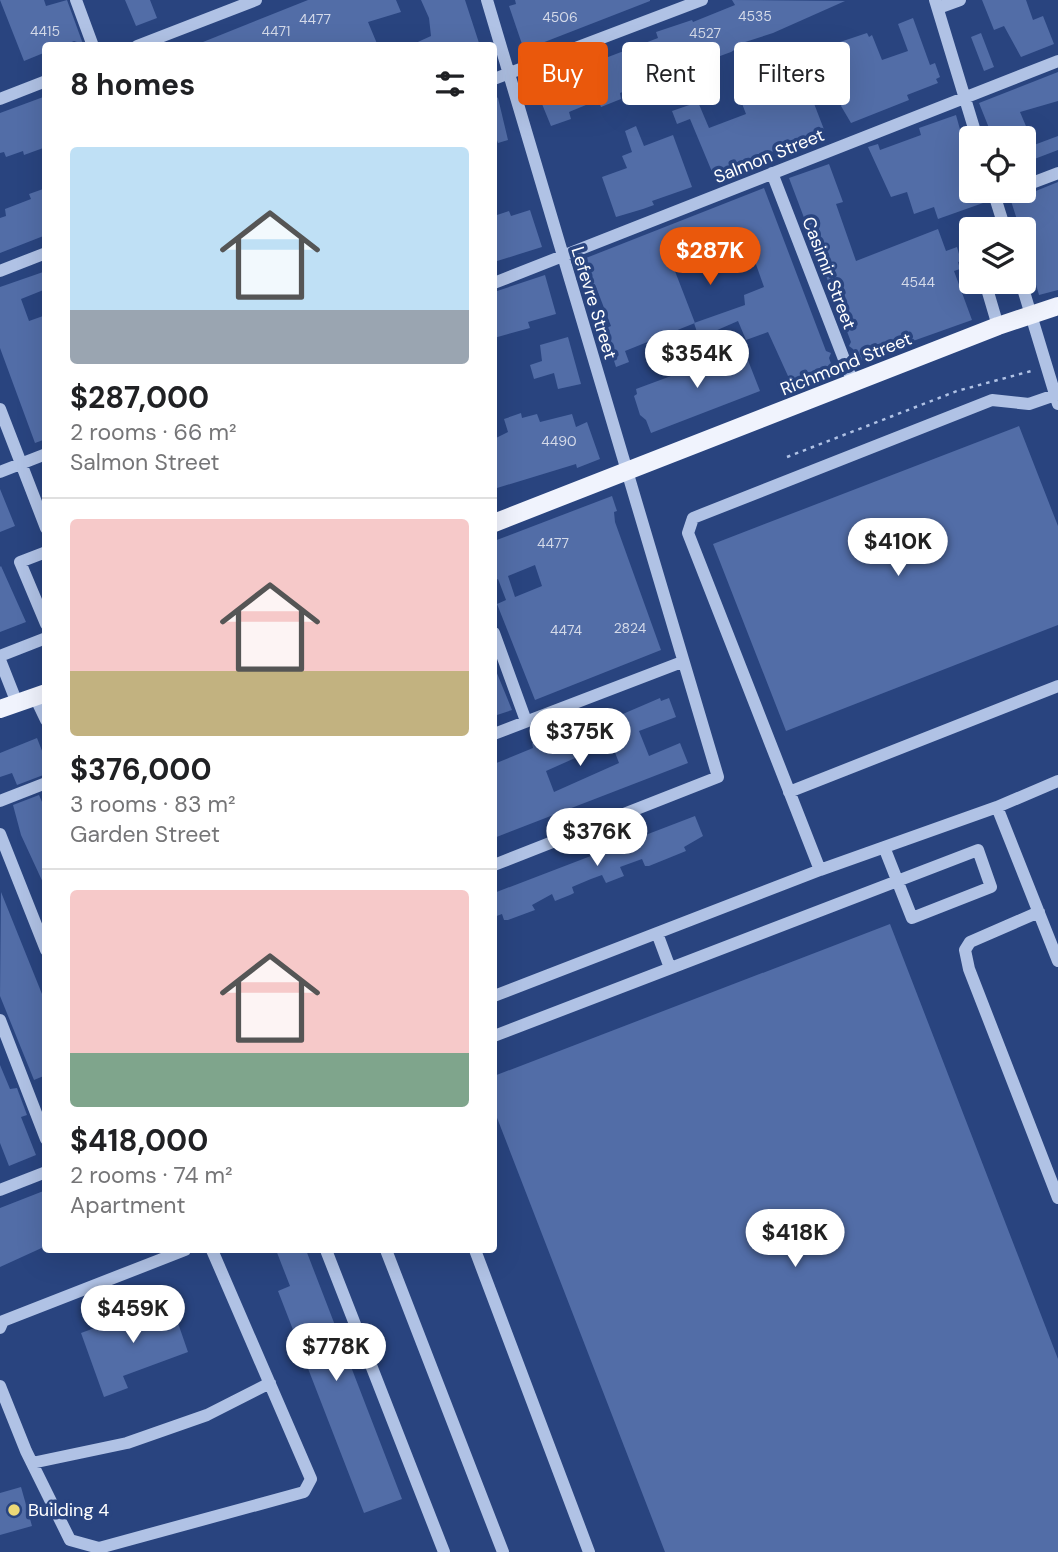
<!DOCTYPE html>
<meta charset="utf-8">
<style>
:root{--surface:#fff;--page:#f6f6f6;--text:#202124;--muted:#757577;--line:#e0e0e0;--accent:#ea580c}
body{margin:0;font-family:"DM Sans",sans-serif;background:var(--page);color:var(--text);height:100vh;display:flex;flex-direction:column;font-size:26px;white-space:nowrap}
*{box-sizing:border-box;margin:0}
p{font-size:23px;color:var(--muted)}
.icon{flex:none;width:38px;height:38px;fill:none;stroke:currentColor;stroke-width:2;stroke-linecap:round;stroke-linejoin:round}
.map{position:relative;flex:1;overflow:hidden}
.panel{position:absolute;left:42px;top:42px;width:455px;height:1211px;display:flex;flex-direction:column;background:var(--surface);border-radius:7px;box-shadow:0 7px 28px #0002}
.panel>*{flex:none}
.banner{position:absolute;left:518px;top:42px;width:434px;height:63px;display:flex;gap:14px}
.tools{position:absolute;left:959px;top:126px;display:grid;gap:14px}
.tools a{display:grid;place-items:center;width:77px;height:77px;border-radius:7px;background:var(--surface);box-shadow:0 7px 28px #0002;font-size:35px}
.price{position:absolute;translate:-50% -60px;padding:0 16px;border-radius:24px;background:#fff;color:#222;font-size:23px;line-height:46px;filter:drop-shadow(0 2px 4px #0008)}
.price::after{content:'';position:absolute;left:50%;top:42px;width:21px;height:16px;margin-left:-10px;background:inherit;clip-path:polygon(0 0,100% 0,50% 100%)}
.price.selected{background:var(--accent);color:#fff}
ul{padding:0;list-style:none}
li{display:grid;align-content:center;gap:14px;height:371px;padding:0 28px}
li+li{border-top:2px solid var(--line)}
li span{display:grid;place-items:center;height:217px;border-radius:7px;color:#555}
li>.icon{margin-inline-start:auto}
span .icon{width:126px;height:126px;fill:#fffc;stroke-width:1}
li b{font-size:30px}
h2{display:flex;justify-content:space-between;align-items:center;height:84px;padding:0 28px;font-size:30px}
.pill{padding:0 24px;border-radius:7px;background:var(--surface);box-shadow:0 7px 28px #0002;font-size:24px;line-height:63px}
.pill.selected{background:var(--accent);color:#fff}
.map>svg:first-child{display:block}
</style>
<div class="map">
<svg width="1058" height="1552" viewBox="0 0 1058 1552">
<rect width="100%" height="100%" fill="#29447f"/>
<!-- building -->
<path fill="#526da7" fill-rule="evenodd" d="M0,0H44L46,6L67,0L83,44L74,41L62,46H46V52L24,61Z
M125,0H150L157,18L136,26Z
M308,0H396L401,12L368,22L378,46H193Z
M421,0H465L480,46H409L431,36L429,18Z
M515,0H650V1L524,50L509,6L516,4Z
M732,0L845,1L773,33L742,43L743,45L731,52L620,93L621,99L601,107L598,100L569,112L571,119L551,126L533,82L544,77L545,81L658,38L656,32L692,20L693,22L735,5Z
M982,0H1026L1033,20L1043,16L1054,44L1021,57L1004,26L994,30Z
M913,18L930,65L935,63L940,77L936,79L938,83L907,95L909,100L851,123L841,106L843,101L825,54L842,48L840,42L867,33L869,37L872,35L882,60L908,51L898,24Z
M981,33L994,67L984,71L971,37Z
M1058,72V101L1020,112L1034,145L1058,136V150L1024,163V131L1004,138H993L979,103Z
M771,75L780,100L808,88L825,132L758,157L759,159L715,179L690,119L677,124L672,111L698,102L709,128L746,114L736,88Z
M494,95L498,98L508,140L498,143L494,132Z
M46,96V147L24,155L23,151L6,157L4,152L0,153V113Z
M956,115L971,169V191H981L983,203L938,219L934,207L914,214L907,192L891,197L868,147L878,144L880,150L921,135L919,128Z
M636,126L644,146L673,135L692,187L652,201L654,205L643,209L616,217L602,177L627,168L622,156L632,152L625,131Z
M829,164L843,202L836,204L856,261L938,229L946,251L957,247L961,261L958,262L960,269L954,271L972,320L913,341L911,347L907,344L859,362L853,349L849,346L851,342L789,178Z
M1058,182V290L1039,295L1024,243V229H1020L1011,201Z
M46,188V235L0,253V218L6,216L5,209L31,199L29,194Z
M764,188L826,351L831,353L829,358L834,372L793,387L768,332L746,340L738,321L699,338L694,323L745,305L744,295L764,287L747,239L726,248L724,245L673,266L695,323L625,351L629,362L616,367L604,329L611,326L596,287L594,288L586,258Z
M530,210L542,247L494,262V216L509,211L511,216Z
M46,271V289L21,299L29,321L46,315V439L35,443L0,348V287Z
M545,275L556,314L528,322L530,328L494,338V292Z
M568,337L581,384L558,389L554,373L534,379L530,365L542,361L540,345Z
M742,345L760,391L651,433L646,420L640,415L634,396L637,394L636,389L698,366L697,363Z
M521,413L522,418L537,414L540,422L572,414L576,427L587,422L600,459L577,468L576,464L497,488L494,476V439L508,432L504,419Z
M1019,426L1058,526V625L786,731L713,544Z
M0,489L15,526L0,532Z
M612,496L617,511L614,512L615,522L661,650L535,700L497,604L506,600L498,579L494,581V541ZM535,565L542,586L515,597L508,576Z
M1,566L26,622L0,632V567Z
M494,666L512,710L494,716Z
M660,698L661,701L669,698L676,717L639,731L649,756L680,743L688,763L494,838V764L533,748L532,743L558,733L560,737L581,732ZM611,742L619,763L554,792L546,771Z
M37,738L46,761V774L17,785L12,773L0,777V753Z
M39,795L46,811L45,887L21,835L13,805Z
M695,816L703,836L684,847L686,851L649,866H645L642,859L620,867L624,876L606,883L602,875L591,879L572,887L574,893L570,895L555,901L552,894L532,905L535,910L508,920H504L502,914L494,917V893Z
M1,892L46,1004V1075L34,1080L0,996Z
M890,924L1058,1359V1552H665L494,1110V1076Z
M0,1065L10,1089L17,1088L27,1115L21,1117L36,1155L9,1166L0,1143Z
M46,1190V1246L0,1267V1208Z
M276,1250H306L402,1499L364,1513L278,1291L290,1286Z
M170,1300L188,1352L123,1376L128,1388L104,1397L81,1333Z
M21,1487L32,1526L0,1535V1493Z"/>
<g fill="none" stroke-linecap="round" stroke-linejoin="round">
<!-- path -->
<path stroke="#b0c2e5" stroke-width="2.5" stroke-dasharray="3.5 5" stroke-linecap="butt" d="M787,457L957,391L1035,370"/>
<!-- minor -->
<path stroke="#b0c2e5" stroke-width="12" d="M76,0L93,46
M487,0L718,777L494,865
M935,0L977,138
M938,8L960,0
M137,46L256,0
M494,79L702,0
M0,99L46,81
M772,173L854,385
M1024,186L1058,173
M993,191L1005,229
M995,196L1010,191
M0,271L46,253
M985,282L998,326
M1021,282L1058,404
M494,283L1058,61
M0,409L46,528
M0,472L46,454
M46,552L20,562L46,624
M494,633L526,721
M0,656L46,638
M0,660L17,703
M35,697L46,720
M494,734L682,662
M1058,781L997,807L1058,961
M789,792L1058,686
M0,801L46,783
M0,834L46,950
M820,870L688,533L693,518L992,400L1029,404L1055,395
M1039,912L970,942L965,950L969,969L1058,1198
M657,933L670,968
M494,996L820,870L997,807
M0,1020L46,1139
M494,1036C655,974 816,912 978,850L991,887L912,918L884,847
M0,1190L46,1172
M326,1250L444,1552
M386,1250L503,1552
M475,1250L589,1552
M0,1328L3,1321L185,1250
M0,1386L26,1451L70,1540L99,1548L304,1492L311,1479L212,1250
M32,1463L127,1443L207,1415L270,1383"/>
<!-- major -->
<path stroke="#f0f3fd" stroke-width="18" d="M494,523L998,326L1058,306
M0,709L46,693"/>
</g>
<!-- markers -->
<circle fill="#ecd877" stroke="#29447f" stroke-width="2.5" cx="14" cy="1510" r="7"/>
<g text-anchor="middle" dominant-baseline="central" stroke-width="7" stroke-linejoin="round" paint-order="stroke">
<!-- number labels -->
<g font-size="14" fill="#d4dae9">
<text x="755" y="16">4535</text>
<text x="560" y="17">4506</text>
<text x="315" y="19">4477</text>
<text x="45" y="31">4415</text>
<text x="276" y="31">4471</text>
<text x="705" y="33">4527</text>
<text x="918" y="282">4544</text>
<text x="559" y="441">4490</text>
<text x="553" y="543">4477</text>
<text x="630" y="628">2824</text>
<text x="566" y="630">4474</text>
</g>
<!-- street labels -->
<g font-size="18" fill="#fff" stroke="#29447f">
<text transform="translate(769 156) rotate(-22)">Salmon Street</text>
<text transform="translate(829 273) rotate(69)">Casimir Street</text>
<text transform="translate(594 303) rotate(73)">Lefevre Street</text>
<text transform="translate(846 364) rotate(-22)">Richmond Street</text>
</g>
<!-- poi labels -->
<g font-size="18" fill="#fff" stroke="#29447f" text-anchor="start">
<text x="28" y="1510">Building 4</text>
</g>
</g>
</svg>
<div class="tools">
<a><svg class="icon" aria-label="locate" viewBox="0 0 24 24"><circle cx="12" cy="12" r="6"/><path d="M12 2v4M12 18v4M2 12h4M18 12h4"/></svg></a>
<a><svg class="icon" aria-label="layers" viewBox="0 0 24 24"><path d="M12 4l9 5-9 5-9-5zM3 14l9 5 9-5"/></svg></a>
</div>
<b class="price selected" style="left:710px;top:287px">$287K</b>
<b class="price" style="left:697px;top:390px">$354K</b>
<b class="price" style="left:898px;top:578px">$410K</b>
<b class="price" style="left:580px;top:768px">$375K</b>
<b class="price" style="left:597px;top:868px">$376K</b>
<b class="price" style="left:795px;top:1269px">$418K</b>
<b class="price" style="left:133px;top:1345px">$459K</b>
<b class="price" style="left:336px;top:1383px">$778K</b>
<div class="banner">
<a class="pill selected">Buy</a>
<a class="pill">Rent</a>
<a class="pill">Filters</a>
</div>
<section class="panel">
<h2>8 homes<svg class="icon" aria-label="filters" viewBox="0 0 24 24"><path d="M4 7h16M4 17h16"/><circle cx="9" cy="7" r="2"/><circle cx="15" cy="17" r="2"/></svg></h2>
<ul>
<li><span style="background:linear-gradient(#bfe0f5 75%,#9aa5b1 0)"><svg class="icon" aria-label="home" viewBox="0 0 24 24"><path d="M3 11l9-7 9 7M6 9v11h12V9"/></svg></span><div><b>$287,000</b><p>2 rooms · 66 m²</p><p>Salmon Street</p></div></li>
<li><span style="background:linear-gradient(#f6c9c9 70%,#c2b280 0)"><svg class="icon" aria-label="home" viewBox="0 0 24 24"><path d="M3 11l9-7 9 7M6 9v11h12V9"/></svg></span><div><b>$376,000</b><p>3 rooms · 83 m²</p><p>Garden Street</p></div></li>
<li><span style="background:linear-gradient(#f6c9c9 75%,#7fa58c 0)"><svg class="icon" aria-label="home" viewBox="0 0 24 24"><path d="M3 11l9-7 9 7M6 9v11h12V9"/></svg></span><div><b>$418,000</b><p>2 rooms · 74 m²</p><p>Apartment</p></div></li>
</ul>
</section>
</div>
